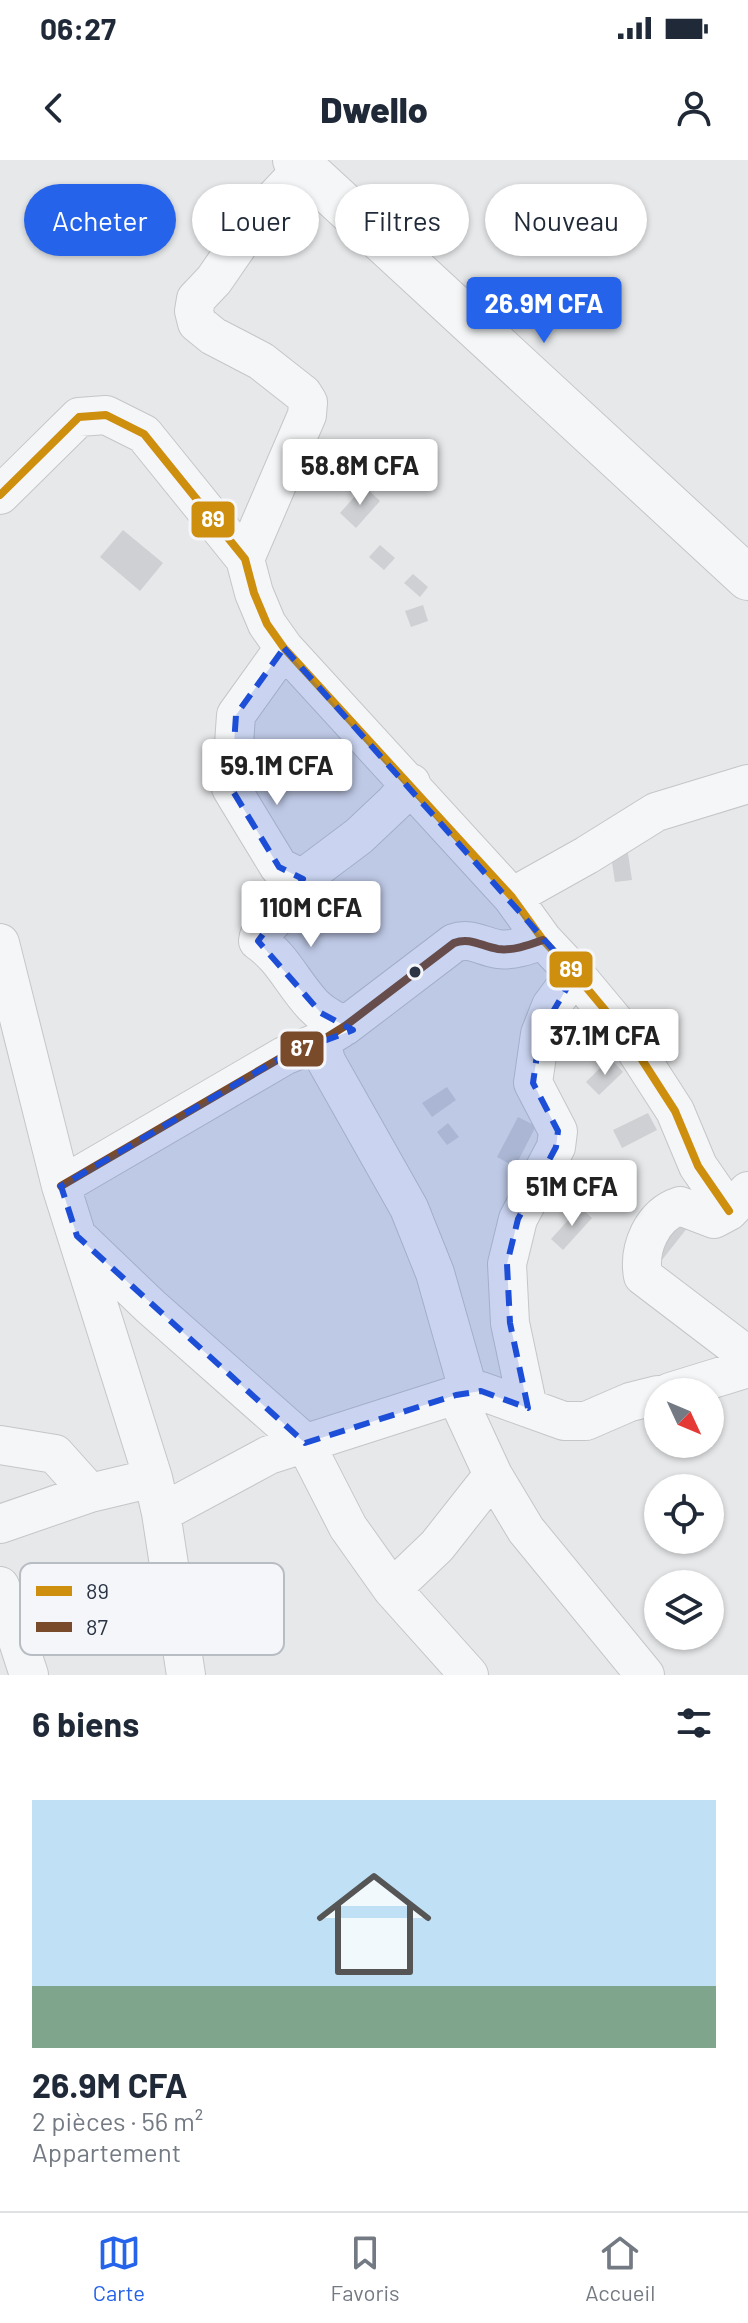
<!DOCTYPE html>
<html lang="fr">
<meta charset="utf-8">
<style>
:root{--surface:#fff;--page:#f2f2f3;--text:#1f2937;--muted:#747a83;--line:#e0e1e3;--accent:#2563eb}
body{margin:0;font-family:Barlow,sans-serif;background:var(--page);color:var(--text);height:100vh;display:flex;flex-direction:column;font-size:30px;white-space:nowrap}
*{box-sizing:border-box;margin:0}
p{font-size:26px;color:var(--muted)}
.icon{flex:none;width:44px;height:44px;fill:none;stroke:currentColor;stroke-width:2;stroke-linecap:round;stroke-linejoin:round}
.map{position:relative;height:1515px;overflow:hidden}
.panel{display:flex;flex-direction:column;background:var(--surface);flex:1}
.panel>*{flex:none}
.banner{position:absolute;left:24px;top:24px;width:700px;height:72px;display:flex;gap:16px}
.needle{width:52px;rotate:134deg}
.tools{position:absolute;left:644px;top:1218px;display:grid;gap:16px}
.tools a{display:grid;place-items:center;width:80px;height:80px;border-radius:50%;background:var(--surface);box-shadow:0 2px 6px #0004;font-size:40px}
.price{position:absolute;translate:-50% -68px;padding:0 18px;border-radius:8px;background:#fff;color:#222;font-size:26px;line-height:52px;filter:drop-shadow(0 2px 4px #0008)}
.price::after{content:'';position:absolute;left:50%;top:48px;width:24px;height:18px;margin-left:-12px;background:inherit;clip-path:polygon(0 0,100% 0,50% 100%)}
.price.selected{background:var(--accent);color:#fff}
ul{padding:0;list-style:none}
li{display:grid;align-content:center;gap:16px;height:424px;padding:0 32px}
li span{display:grid;place-items:center;height:248px;border-radius:0px;color:#555}
li>.icon{margin-inline-start:auto}
span .icon{width:144px;height:144px;fill:#fffc;stroke-width:1}
li b{font-size:34px}
h2{display:flex;justify-content:space-between;align-items:center;height:96px;padding:0 32px;font-size:34px}
.pill{padding:0 28px;border-radius:36px;background:var(--surface);box-shadow:0 2px 6px #0004;font-size:28px;line-height:72px}
.pill.selected{background:var(--accent);color:#fff}
.status{display:flex;justify-content:space-between;align-items:center;height:56px;padding:0 40px;background:var(--surface);direction:ltr}
.status svg{height:22px;fill:currentColor}
header{display:flex;justify-content:space-between;align-items:center;height:104px;padding:0 32px;background:var(--surface);font-size:36px;font-weight:800}
.dock{display:flex;justify-content:space-around;align-items:center;height:112px;border-top:2px solid var(--line);background:var(--surface);font-size:22px;color:var(--muted)}
.dock a{display:grid;justify-items:center;gap:4px}
.dock .selected{color:var(--accent)}
.map>svg:first-child{display:block}
</style>
<div class="status"><b>06:27</b><svg viewBox="0 0 49 12"><path d="M0 12V9h3v3zM5 12V6h3v6zM10 12V3h3v9zM15 12V0h3v12zM26 1h20v11H26zM47 4h2v5h-2z"/></svg></div>
<header><svg class="icon" aria-label="back" viewBox="0 0 24 24"><path d="M15 5l-7 7 7 7"/></svg>Dwello<svg class="icon" aria-label="person" viewBox="0 0 24 24"><circle cx="12" cy="8" r="4"/><path d="M4 21q1-7 8-7t8 7"/></svg></header>
<div class="map">
<svg width="748" height="1515" viewBox="0 0 748 1515">
<rect width="100%" height="100%" fill="#e6e8ea"/>
<!-- building -->
<path fill="#ced0d3" d="M364,326L380,341L356,368L340,353Z
M123,370L163,403L140,431L100,397Z
M380,385L395,398L384,410L369,397Z
M413,414L428,427L420,437L404,423Z
M423,445L428,461L411,467L405,451Z
M627,687L632,720L615,722L610,689Z
M569,845L583,860L569,873L555,859Z
M610,898L623,912L599,935L586,922Z
M447,927L456,940L432,957L422,943Z
M648,953L657,970L622,988L613,970Z
M518,957L536,966L515,1007L497,997Z
M448,963L459,977L447,985L437,972Z
M580,1047L592,1058L563,1090L551,1079Z
M671,1054L688,1067L662,1100L645,1086Z"/>
<g fill="none" stroke-linecap="round" stroke-linejoin="round">
<defs>
<path id="minor" d="M0,335L79,257L106,255L144,274L245,399L254,433L267,464L284,488L512,737L543,780L575,814L626,875L675,951L698,1006L729,1051
M245,399L307,255L308,242L303,234L261,201L213,176L197,163L194,151L196,139L214,120L258,56L303,8
M284,488L236,555L231,628L279,707L295,715H307L359,676L395,642L411,623
M307,715L294,738L259,776L258,781C283,798 293,824 313,845C322,855 334,860 345,866
M512,737L587,695L656,652L748,624
M0,783L61,1026L153,1318L161,1353L186,1515
M321,881L326,901L409,1048L435,1113L469,1233
M61,1026L284,896L321,881L345,866L454,783C470,777 481,786 498,789C513,791 529,785 543,780
M748,1031L729,1051L714,1059L680,1046C652,1055 638,1088 643,1116L748,1196
M79,1078L150,1146L305,1283L348,1367L392,1429L469,1515
M670,1232L748,1208
M456,1235L493,1315L526,1370L645,1515
M528,1248L510,1163L507,1104L518,1059L556,987L558,971L533,923L540,874L551,846L575,814
M0,1285L55,1294L90,1333
M161,1353L269,1295L456,1235L481,1231L564,1261H586L630,1242L658,1235
M0,1364L90,1333L153,1318
M0,1426L29,1515
M392,1429L437,1386L493,1315"/>
<path id="tertiary" d="M295,0L748,418"/>
</defs>
<!-- minor casing -->
<use href="#minor" stroke="#c4c6c8" stroke-width="40"/>
<!-- tertiary casing -->
<use href="#tertiary" stroke="#c4c6c8" stroke-width="46"/>
<!-- minor -->
<use href="#minor" stroke="#f5f6f7" stroke-width="38"/>
<!-- tertiary -->
<use href="#tertiary" stroke="#f5f6f7" stroke-width="44"/>
<defs>
<path id="bus-1" d="M0,335L79,257L106,255L144,274L245,399L254,433L267,464L284,488L512,737L543,780L575,814L626,875L675,951L698,1006L729,1051"/>
<path id="bus-2" d="M61,1026L284,896L321,881L345,866L454,783C470,777 481,786 498,789C513,791 529,785 543,780"/>
</defs>
<!-- bus-1 casing -->
<use href="#bus-1" stroke="#f4f6f9" stroke-width="14"/>
<!-- bus-2 casing -->
<use href="#bus-2" stroke="#f4f6f9" stroke-width="14"/>
<!-- bus-1 -->
<use href="#bus-1" stroke="#ce8f0e" stroke-width="8"/>
<!-- bus-2 -->
<use href="#bus-2" stroke="#7a4b2a" stroke-width="8"/>
</g>
<!-- marked area -->
<path fill="#1d4ed8" fill-opacity="0.2" stroke="#1d4ed8" stroke-width="6" stroke-dasharray="16 10" stroke-linejoin="round" d="M284,488L575,814L540,874L533,923L558,971L556,987L518,1059L507,1104L510,1163L528,1248L481,1231L456,1235L305,1283L77,1076L61,1026L284,896L353,870L321,853L258,781L303,719L279,707L231,628L236,555Z"/>
<!-- markers -->
<circle fill="#2b3445" stroke="#f4f6f9" stroke-width="3" cx="415" cy="812" r="7"/>
<!-- legend -->
<rect x="20" y="1403" width="264" height="92" rx="12" fill="#f4f6f9" stroke="#b8bcc3" stroke-width="2"/>
<rect x="36" y="1426" width="36" height="10" fill="#ce8f0e"/>
<rect x="36" y="1462" width="36" height="10" fill="#7a4b2a"/>
<g font-size="22" fill="#2b3445">
<text x="86" y="1439">89</text>
<text x="86" y="1475">87</text>
</g>
<g stroke="#f4f6f9" stroke-width="3">
<rect x="190" y="340" width="46" height="39" rx="8" fill="#ce8f0e"/>
<rect x="548" y="790" width="46" height="39" rx="8" fill="#ce8f0e"/>
<rect x="279" y="870" width="46" height="38" rx="8" fill="#7a4b2a"/>
</g>
<g font-size="22" text-anchor="middle" font-weight="bold" fill="#fff">
<text x="213" y="367">89</text>
<text x="571" y="817">89</text>
<text x="302" y="896">87</text>
</g>
</svg>
<div class="tools">
<a><svg class="needle" viewBox="-14 -14 28 28"><path d="M0-13l5 13h-10z" fill="#e53935"/><path d="M0 13l5-13h-10z" fill="#747a83"/></svg></a>
<a><svg class="icon" aria-label="locate" viewBox="0 0 24 24"><circle cx="12" cy="12" r="6"/><path d="M12 2v4M12 18v4M2 12h4M18 12h4"/></svg></a>
<a><svg class="icon" aria-label="layers" viewBox="0 0 24 24"><path d="M12 4l9 5-9 5-9-5zM3 14l9 5 9-5"/></svg></a>
</div>
<b class="price selected" style="left:544px;top:185px">26.9M CFA</b>
<b class="price" style="left:360px;top:347px">58.8M CFA</b>
<b class="price" style="left:277px;top:647px">59.1M CFA</b>
<b class="price" style="left:311px;top:789px">110M CFA</b>
<b class="price" style="left:605px;top:917px">37.1M CFA</b>
<b class="price" style="left:572px;top:1068px">51M CFA</b>
<div class="banner">
<a class="pill selected">Acheter</a>
<a class="pill">Louer</a>
<a class="pill">Filtres</a>
<a class="pill">Nouveau</a>
</div>
</div>
<section class="panel">
<h2>6 biens<svg class="icon" aria-label="filters" viewBox="0 0 24 24"><path d="M4 7h16M4 17h16"/><circle cx="9" cy="7" r="2"/><circle cx="15" cy="17" r="2"/></svg></h2>
<ul>
<li><span style="background:linear-gradient(#bfe0f5 75%,#7fa58c 0)"><svg class="icon" aria-label="home" viewBox="0 0 24 24"><path d="M3 11l9-7 9 7M6 9v11h12V9"/></svg></span><div><b>26.9M CFA</b><p>2 pièces · 56 m²</p><p>Appartement</p></div></li>
</ul>
</section>
<nav class="dock">
<a class="selected"><svg class="icon" aria-label="map" viewBox="0 0 24 24"><path d="M3 6l6-2 6 2 6-2v14l-6 2-6-2-6 2zM9 4v14M15 6v14"/></svg>Carte</a>
<a><svg class="icon" aria-label="saved" viewBox="0 0 24 24"><path d="M7 4h10v16l-5-4-5 4z"/></svg>Favoris</a>
<a><svg class="icon" aria-label="home" viewBox="0 0 24 24"><path d="M3 11l9-7 9 7M6 9v11h12V9"/></svg>Accueil</a>
</nav>
